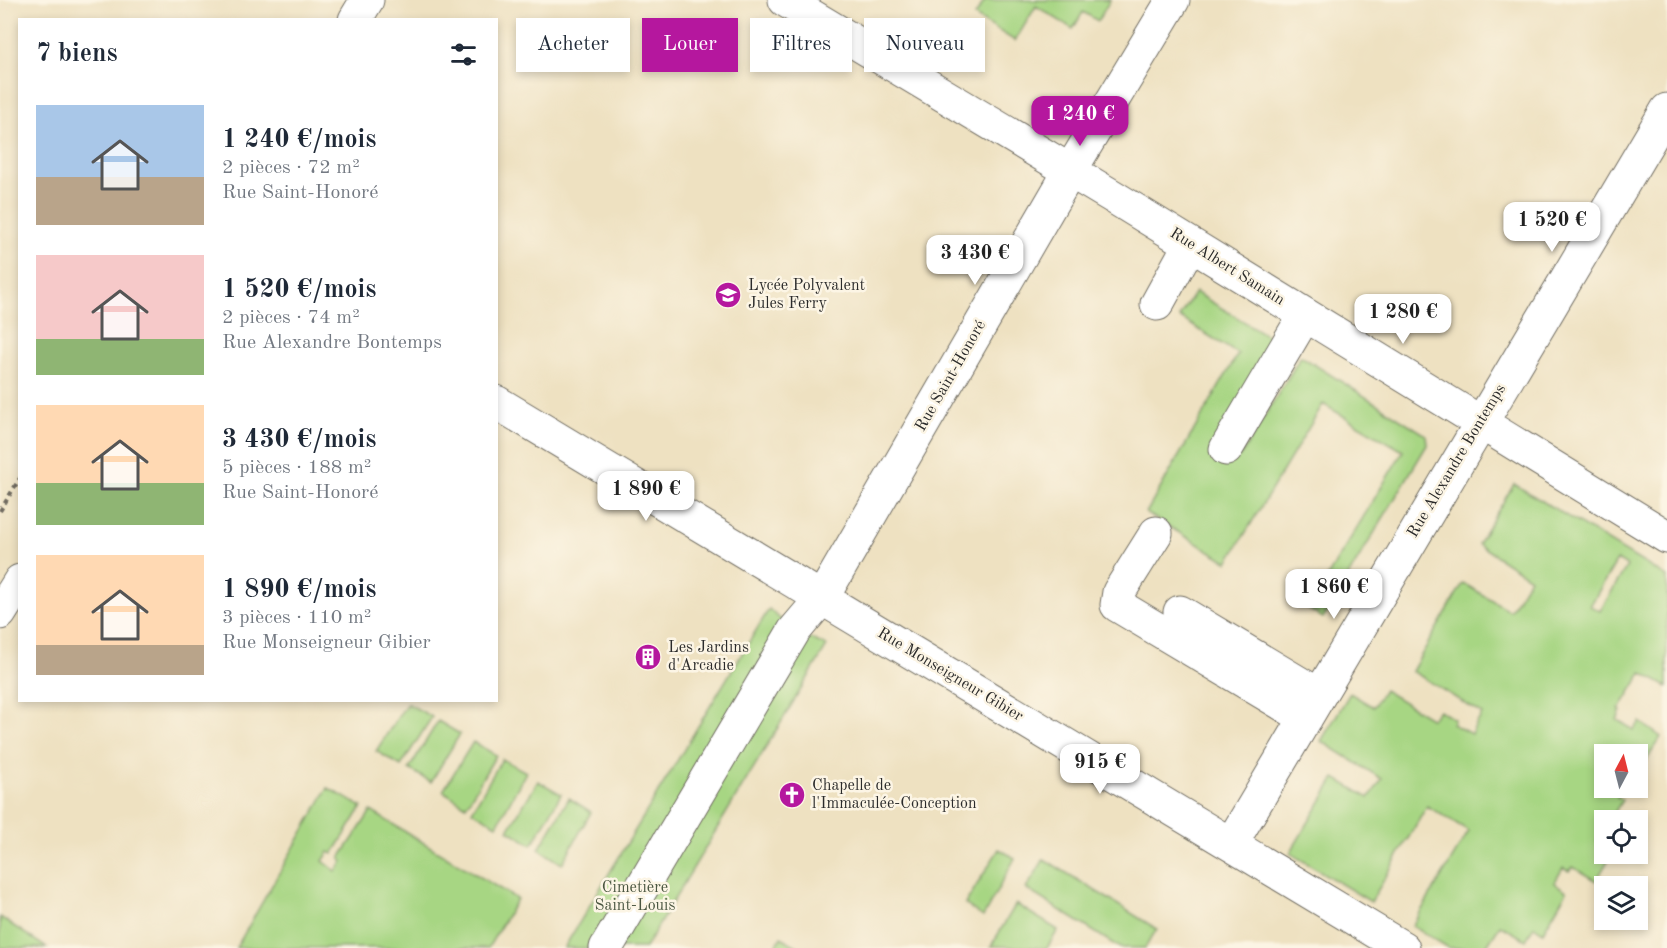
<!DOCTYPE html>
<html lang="fr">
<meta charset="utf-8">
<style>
:root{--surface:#fff;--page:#f2f2f3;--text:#1f2937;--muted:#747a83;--accent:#b5179e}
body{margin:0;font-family:"Old Standard TT",serif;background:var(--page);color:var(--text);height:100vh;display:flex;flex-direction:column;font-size:22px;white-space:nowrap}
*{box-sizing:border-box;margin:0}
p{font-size:20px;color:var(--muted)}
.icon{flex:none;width:33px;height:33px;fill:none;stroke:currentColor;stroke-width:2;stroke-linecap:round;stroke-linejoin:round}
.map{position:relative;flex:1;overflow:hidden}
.drawer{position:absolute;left:18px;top:18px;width:480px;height:684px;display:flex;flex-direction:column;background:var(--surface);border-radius:0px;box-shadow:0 3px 9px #0003}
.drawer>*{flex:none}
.guide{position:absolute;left:516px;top:18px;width:570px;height:54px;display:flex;gap:12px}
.needle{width:39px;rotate:7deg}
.buttons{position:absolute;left:1594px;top:744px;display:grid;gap:12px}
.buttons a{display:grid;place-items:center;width:54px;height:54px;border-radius:0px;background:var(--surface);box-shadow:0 3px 9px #0003;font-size:30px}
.price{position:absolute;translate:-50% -51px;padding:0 14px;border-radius:12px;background:#fff;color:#222;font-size:20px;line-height:39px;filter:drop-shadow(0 2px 3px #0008)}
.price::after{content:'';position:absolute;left:50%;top:36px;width:18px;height:14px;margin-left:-9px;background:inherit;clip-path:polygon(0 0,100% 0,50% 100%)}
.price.on{background:var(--accent);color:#fff}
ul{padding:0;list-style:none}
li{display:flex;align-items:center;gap:18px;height:150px;padding:0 18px}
li span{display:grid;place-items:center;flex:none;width:168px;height:120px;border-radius:0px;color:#555}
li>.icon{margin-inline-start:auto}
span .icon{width:72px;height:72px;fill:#fffc;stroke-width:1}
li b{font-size:26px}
h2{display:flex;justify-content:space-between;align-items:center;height:72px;padding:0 18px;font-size:26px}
.pill{padding:0 21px;border-radius:0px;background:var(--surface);box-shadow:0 3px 9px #0003;font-size:21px;line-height:54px}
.pill.on{background:var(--accent);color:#fff}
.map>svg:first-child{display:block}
</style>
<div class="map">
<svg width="1667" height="948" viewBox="0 0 1667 948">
<rect width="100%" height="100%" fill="#fcf5e5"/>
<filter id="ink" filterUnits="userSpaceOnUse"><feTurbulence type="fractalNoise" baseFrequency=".0167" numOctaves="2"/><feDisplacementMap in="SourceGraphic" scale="12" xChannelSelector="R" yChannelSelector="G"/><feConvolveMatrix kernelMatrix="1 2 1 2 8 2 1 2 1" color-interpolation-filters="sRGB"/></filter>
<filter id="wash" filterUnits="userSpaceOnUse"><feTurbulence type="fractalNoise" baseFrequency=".008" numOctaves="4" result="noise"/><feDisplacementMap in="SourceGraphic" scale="24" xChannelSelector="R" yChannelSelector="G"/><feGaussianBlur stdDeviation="1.35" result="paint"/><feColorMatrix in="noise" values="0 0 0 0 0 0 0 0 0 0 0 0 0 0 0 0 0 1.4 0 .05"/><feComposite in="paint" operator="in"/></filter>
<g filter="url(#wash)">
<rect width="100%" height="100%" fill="#eee1c1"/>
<!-- green -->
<path fill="#a7d683" stroke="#698057" stroke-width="1.5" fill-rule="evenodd" d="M985,0H1110L1098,21L1083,12L1073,29L1036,6L1015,41L975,16Z
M1195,292L1276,341L1240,457L1301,356L1426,435L1427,445L1323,618L1308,609L1403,451L1323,404L1228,562L1146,513L1238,354L1179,317Z
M1514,484L1667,577V687L1642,673L1619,710L1621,711L1617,720L1634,730L1640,722L1661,737L1638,774V754H1605V788H1622L1617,797L1622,800L1610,820H1605V828L1597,841L1605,846V854H1612L1596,881L1573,867L1569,871L1563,868L1554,883L1567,891L1543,932L1534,926L1526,940L1500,925L1485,948H1449L1412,926L1469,831L1427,806L1371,902L1290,853L1335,778L1369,798L1382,779L1321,741L1350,693L1373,707L1384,690L1432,719L1439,710L1454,719L1452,724L1471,734L1482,714L1412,671L1463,583L1510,611L1530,578L1478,544ZM1617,560L1627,566L1600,611L1590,606Z
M769,609L794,631L827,646L645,948H564Z
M407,703L432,717L401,766L376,751Z
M438,721L460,734L431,782L409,769Z
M473,742L496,755L466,806L443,791Z
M502,759L526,772L497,825L472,811Z
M538,781L561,794L532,845L508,830Z
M328,788L362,807L333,854L329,852L323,861L336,871L343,861L340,858L371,811L517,899L488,948H236Z
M569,798L591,812L562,864L539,849Z
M999,849L1015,858L983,917L965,904Z
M1044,859L1157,929L1145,948H1120L1026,889Z
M1016,904L1058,930L1047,948L991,946Z
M0,917L47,948H0Z
M781,937L800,948H775Z"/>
</g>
<g filter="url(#ink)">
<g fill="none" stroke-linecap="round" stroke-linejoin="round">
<defs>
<path id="minor" d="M785,0L1112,196L1667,537
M1157,304L1190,244
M496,402L1403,948
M1226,449L1305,315
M1156,533L1119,592L1117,605L1306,718
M1180,612L1319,695
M1231,844L1667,110
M606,948L794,631L822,598L1070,171L1173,0"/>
<path id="major" d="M355,20L367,0
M0,613L20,581"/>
</defs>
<!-- minor casing -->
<use href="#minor" stroke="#6f6b60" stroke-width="35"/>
<!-- major casing -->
<use href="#major" stroke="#6f6b60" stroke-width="35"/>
<!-- path -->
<path stroke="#6f6b60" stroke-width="4" stroke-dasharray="4.5 4.5" stroke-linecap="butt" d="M0,511L20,478"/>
<!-- minor -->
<use href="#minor" stroke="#fff" stroke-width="33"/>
<!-- major -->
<use href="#major" stroke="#fff" stroke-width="33"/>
</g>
</g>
<!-- icons -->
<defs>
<symbol id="school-disc" viewBox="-11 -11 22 22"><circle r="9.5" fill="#b5179e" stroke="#fcf5e5"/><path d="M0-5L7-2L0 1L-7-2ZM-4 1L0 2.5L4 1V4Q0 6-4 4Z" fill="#fff"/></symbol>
<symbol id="building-disc" viewBox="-11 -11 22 22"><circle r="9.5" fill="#b5179e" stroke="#fcf5e5"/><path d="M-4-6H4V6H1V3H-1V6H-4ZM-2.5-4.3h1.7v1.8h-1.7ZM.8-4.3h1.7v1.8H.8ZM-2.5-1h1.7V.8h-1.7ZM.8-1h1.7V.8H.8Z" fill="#fff"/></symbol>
<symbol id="church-disc" viewBox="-11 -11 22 22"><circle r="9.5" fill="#b5179e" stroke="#fcf5e5"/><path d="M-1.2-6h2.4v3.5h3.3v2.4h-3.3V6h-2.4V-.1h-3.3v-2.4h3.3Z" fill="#fff"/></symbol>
</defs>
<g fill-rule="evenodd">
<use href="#school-disc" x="713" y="280" width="30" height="30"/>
<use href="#building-disc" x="633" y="642" width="30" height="30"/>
<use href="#church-disc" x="777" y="780" width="30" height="30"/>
</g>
<g text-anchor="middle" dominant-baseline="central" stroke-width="5" stroke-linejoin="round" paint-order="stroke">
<!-- street labels -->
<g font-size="16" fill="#2b2b2b" stroke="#fcf5e5">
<text transform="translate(1227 267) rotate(32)">Rue Albert Samain</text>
<text transform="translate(951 376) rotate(-60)">Rue Saint-Honoré</text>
<text transform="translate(1457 461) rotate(-59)">Rue Alexandre Bontemps</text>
<text transform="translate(950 675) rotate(31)">Rue Monseigneur Gibier</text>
</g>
<!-- poi labels -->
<g font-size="16" fill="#2b2b2b" stroke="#fcf5e5" text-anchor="start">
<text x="748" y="286">Lycée Polyvalent<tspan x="748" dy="18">Jules Ferry</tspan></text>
<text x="668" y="648">Les Jardins<tspan x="668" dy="18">d'Arcadie</tspan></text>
<text x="812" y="786">Chapelle de<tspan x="812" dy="18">l'Immaculée-Conception</tspan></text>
</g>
<!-- park labels -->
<g font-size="16" fill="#4a5641" stroke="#fcf5e5">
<text x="635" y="888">Cimetière<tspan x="635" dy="18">Saint-Louis</tspan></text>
</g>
</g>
</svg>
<div class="buttons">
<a><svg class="needle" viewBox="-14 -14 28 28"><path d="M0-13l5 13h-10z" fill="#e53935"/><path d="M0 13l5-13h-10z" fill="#747a83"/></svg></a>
<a><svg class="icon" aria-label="locate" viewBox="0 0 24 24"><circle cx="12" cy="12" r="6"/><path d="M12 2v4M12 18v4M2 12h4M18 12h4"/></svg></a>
<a><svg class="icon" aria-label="layers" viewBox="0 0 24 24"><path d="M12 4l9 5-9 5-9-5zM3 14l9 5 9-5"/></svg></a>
</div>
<b class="price on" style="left:1080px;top:147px">1 240 €</b>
<b class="price" style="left:1552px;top:253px">1 520 €</b>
<b class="price" style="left:975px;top:286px">3 430 €</b>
<b class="price" style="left:1403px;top:345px">1 280 €</b>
<b class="price" style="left:646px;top:522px">1 890 €</b>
<b class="price" style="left:1334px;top:620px">1 860 €</b>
<b class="price" style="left:1100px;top:795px">915 €</b>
<div class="guide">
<a class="pill">Acheter</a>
<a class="pill on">Louer</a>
<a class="pill">Filtres</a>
<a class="pill">Nouveau</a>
</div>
<section class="drawer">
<h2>7 biens<svg class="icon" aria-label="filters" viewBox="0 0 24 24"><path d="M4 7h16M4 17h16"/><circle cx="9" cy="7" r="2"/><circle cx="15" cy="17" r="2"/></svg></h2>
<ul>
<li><span style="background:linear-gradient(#a9c7e8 60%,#b9a48a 0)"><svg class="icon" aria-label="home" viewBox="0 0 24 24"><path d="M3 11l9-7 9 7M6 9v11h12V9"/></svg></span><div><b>1 240 €/mois</b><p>2 pièces · 72 m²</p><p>Rue Saint-Honoré</p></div></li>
<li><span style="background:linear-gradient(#f6c9c9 70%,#8fb573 0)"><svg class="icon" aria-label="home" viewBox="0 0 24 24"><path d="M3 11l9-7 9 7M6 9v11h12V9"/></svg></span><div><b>1 520 €/mois</b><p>2 pièces · 74 m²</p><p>Rue Alexandre Bontemps</p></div></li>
<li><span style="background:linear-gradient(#ffd9b3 65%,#8fb573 0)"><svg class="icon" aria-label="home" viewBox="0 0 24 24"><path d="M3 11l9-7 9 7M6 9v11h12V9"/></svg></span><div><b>3 430 €/mois</b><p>5 pièces · 188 m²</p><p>Rue Saint-Honoré</p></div></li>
<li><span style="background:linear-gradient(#ffd9b3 75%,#b9a48a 0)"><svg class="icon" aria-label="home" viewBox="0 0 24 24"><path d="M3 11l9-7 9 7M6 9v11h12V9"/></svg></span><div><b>1 890 €/mois</b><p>3 pièces · 110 m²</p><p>Rue Monseigneur Gibier</p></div></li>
</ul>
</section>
</div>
